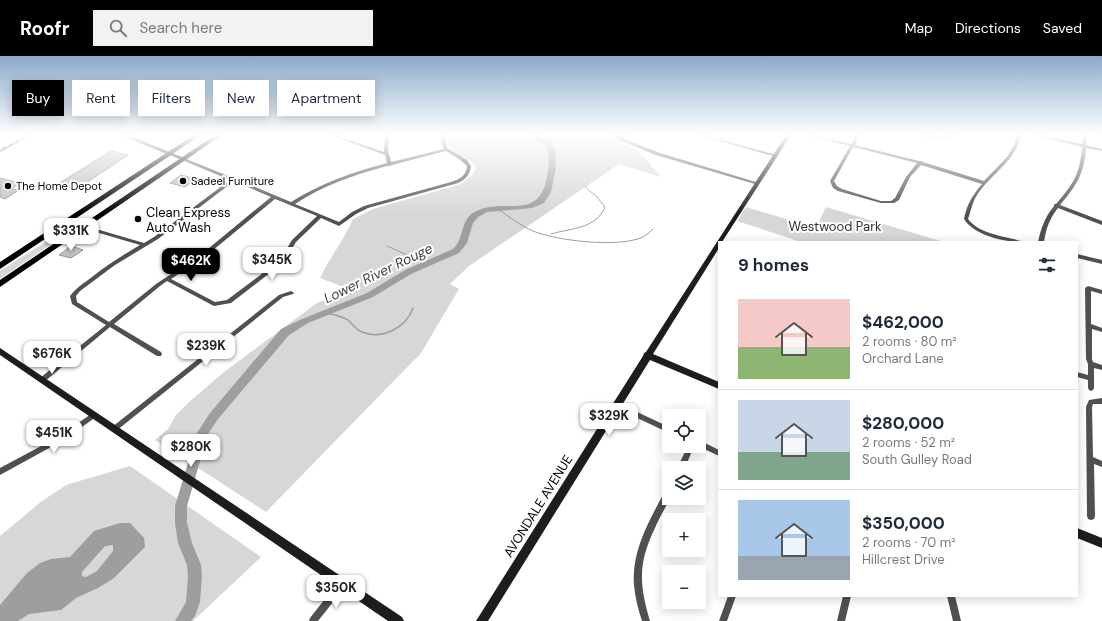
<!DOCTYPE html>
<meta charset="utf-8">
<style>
:root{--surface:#fff;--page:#f2f2f3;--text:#1f2937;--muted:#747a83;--line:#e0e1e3;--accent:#000}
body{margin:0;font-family:"DM Sans",sans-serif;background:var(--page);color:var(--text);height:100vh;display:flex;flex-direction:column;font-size:15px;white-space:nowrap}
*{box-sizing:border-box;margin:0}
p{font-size:13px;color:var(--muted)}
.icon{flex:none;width:22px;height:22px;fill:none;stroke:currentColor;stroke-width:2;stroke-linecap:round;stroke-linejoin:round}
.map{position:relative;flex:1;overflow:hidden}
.details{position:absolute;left:718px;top:185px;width:360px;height:356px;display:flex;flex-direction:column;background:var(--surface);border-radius:0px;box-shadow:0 2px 10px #0003}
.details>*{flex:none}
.top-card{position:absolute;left:12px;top:24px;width:380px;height:36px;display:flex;gap:8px}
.fabs{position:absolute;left:662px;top:353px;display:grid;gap:8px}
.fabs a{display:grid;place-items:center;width:44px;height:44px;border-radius:0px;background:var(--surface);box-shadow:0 2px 10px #0003;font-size:20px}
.price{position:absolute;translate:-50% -34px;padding:0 9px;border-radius:8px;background:#fff;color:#222;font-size:13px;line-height:26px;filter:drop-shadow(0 1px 2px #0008)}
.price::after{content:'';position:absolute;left:50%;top:24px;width:12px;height:9px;margin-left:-6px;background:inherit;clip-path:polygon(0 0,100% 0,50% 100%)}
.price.on{background:var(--accent);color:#fff}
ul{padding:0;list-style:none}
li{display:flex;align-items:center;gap:12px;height:100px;padding:0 20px}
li+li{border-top:1px solid var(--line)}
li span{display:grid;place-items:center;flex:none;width:112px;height:80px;border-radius:0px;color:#555}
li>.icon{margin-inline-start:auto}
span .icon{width:48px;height:48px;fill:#fffc;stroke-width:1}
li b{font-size:17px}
h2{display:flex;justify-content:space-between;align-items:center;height:48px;padding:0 20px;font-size:17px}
.chip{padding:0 14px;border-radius:0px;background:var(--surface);box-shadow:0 2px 10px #0003;font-size:14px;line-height:36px}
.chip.on{background:var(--accent);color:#fff}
header{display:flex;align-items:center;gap:24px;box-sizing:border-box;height:56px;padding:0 20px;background:var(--accent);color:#fff}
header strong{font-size:19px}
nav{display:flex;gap:22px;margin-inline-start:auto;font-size:14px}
.search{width:280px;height:36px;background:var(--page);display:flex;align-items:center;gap:10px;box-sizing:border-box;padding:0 14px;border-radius:0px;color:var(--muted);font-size:15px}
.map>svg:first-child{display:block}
</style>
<header>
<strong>Roofr</strong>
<div class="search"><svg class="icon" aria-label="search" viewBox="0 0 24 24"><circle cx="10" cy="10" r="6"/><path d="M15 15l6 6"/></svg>Search here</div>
<nav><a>Map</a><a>Directions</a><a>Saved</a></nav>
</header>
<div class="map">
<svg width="1102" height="565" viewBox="0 0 1102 565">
<rect width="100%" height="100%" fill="#fff"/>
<!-- green -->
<path fill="#d7d7d7" d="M449,79H604L639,95L661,121L619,108L469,210L450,228L459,233L421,297L266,456L155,384L168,373L176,359L188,347L224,316L317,247L351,234L320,222C330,201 344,184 353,163L373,153L461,128C498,102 452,105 448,88C448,85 449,81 449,79Z
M746,151L816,172L826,151L944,186H801L737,165Z
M47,185H51L50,189L0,223V215Z
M130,410L261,501L193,565H0V480L42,445L66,429Z"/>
<!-- water -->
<path fill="#9e9e9e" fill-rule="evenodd" d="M120,467H130L144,482L145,491L114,522L98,532L76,542L61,554L29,558L18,565H0V549L27,517L40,507L51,503L70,501L94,475ZM113,489V495L97,515L86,521L82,520V516L105,490Z"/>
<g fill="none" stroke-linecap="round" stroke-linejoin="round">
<!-- stream-far1 -->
<path stroke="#9e9e9e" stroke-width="1" d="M499,154C510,161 521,170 533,175C557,185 620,192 643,181C647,179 650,176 653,173
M551,178C571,172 596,173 605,151L597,141L585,131
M387,190L421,205"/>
<!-- stream -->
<path stroke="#9e9e9e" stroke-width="1.5" d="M420,204L425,208
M327,257C334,259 342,260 348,264C353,268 356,274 362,276C382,284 406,272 413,252"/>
<!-- river -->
<path fill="#9e9e9e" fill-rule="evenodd" d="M530,79H537L551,86L555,96L556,112L551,136L544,147L532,152L487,156L478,161L473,167L467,187L459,197L411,218L373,241L308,267L289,279L218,363L208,378L187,450V467L192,487L201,509L202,520L200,546L195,560L191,565H175L186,546L188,520L187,509L178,487L175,467V450L197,377L210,357L281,273L302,263L367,237L405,214L453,193C464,184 460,165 473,157C502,139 538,168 547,121C549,112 550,99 546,91C543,85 533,84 530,79Z"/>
</g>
<!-- building -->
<path fill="#c0c0c0" stroke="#949494" d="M111,95L128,99L77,133L58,128Z
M181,119L196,123L185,131L170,127Z
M0,122L20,127L11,133L19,134L5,143L0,141Z
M71,190L83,194L71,202L59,199Z"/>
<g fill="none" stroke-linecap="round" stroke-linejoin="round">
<!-- street -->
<path fill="#505050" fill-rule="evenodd" d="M330,79H335L384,96L385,79H389L388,94L391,106L444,93L441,87V79H445L446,87L447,92L450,94L467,104L471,110C470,119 466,123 458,127L368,152L356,158L339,170L321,162L296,186L287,201L279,210L231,247L214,250L212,249L167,225L160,230L114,268L161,296L162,298L161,300H157L110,271L44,326H40L39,324L40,322L106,269L72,248L70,240C76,232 84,227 92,221C107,209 123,199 140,189L82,172V170H86L144,187L154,181L230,124L182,104V102H184L233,122H236V123L291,146C321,127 353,116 387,107L385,99ZM446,95L459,103L467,110C466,120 460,123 451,126L364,150L352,156L339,166L295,148C324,129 354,119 387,110H390L392,109ZM234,125L271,141L203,197L156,228L109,266L77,246L76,240L80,235L115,209L158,183ZM275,143L317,160L292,184L283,199L275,208L227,244L215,246L171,223L207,199Z
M609,79H614L618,80L631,79L630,80L622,82L660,97L759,127L757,128H755L656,99L616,83Z
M698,79H703L777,99L773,100Z
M807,79H812L851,88L856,79H860L855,89L919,105H923V106L984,125L1007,101L1013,91L1017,79H1021C1016,105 991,118 977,139C972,147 971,155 968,163C979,178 1004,180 1021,185L1022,186C1003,186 974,179 964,163C967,148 972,140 982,128L921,109L910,121L899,144L894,147H881L838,135L833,132L830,125L850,90ZM853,91L917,107L906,121L895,142L891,145H881L842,133L837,130L834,125Z
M919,79C927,78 934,81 942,81C947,80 950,78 955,79L943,83L921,80Z
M1034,79H1040L1082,88L1084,79H1088L1086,89L1102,93V95L1086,92C1084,118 1077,129 1060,149L1102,165V169L1058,152C1050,162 1046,172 1044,186H1038C1041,172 1045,161 1054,150V148H1056C1074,127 1080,118 1082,91Z
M1077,198L1102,204V208L1077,202Z
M1088,230L1102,234V238L1091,235V268L1102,272V276L1092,273V303L1093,306L1102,309V314L1094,312V332L1093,334L1091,335L1089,334L1088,332V324L1077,321V316L1088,319V308L1086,303L1085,232Z
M291,235L294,237L293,238L283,241L116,375L114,376L112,375L111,373L112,371L279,239Z
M1102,342V348H1093L1092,351L1093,401L1102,405V411L1094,408L1095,460L1094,463L1091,464L1088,463L1087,460L1086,351L1089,344Z
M616,346L669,371V377L614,351L613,349L614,347Z
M94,356L96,357L97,359L96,361L62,385L0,419V412L58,381Z
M699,384L719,394V400L698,390Z
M688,390H694L685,412H677Z
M669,432C669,435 670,441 669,444C665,453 659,462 655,472C638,507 639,528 650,565H642C638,553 635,541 634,529C631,494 651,462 666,433Z
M342,524L345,525L346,528L345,531L318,565H309L310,562L339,525Z
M728,540H736L727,565H719Z
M843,540H851L845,565H837Z
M947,540H955L961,565H953Z"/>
<!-- secondary -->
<path fill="#1d1d1d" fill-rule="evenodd" d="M122,79H128L187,103L184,105L182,104L122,80Z
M786,79H791L722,186H719V192L653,298L719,326V333L650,304L488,565H476L643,300L644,297L646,296Z
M0,292L402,561L404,565H388L0,299Z
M1077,472L1102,482V492L1077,482Z"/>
<!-- primary -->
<path fill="#000" fill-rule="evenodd" d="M194,79H201L0,213V206Z
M215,79H222L0,231V224Z"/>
<defs>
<path id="rail" d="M0,95L29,79"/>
</defs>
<!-- rail casing -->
<use href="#rail" stroke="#000" stroke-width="2"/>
<!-- rail -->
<use href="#rail" stroke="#fff" stroke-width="1" stroke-dasharray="3.5" stroke-linecap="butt"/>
</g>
<!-- sky -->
<linearGradient id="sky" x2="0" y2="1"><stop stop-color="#8aabca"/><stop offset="0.5" stop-color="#fff"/><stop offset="1" stop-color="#fff" stop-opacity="0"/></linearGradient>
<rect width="1102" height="158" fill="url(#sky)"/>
<!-- markers -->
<g fill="#000" stroke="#fff" stroke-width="1.5">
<circle cx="183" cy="125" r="4"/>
<circle cx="8" cy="130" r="4"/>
<circle cx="138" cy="163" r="4"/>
</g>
<g text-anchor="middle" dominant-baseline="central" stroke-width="4" stroke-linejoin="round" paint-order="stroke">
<!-- far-poi labels -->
<g font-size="11" fill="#000" stroke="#fff" text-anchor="start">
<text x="191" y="125">Sadeel Furniture</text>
<text x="16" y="130">The Home Depot</text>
</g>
<!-- poi labels -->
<g font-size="13" fill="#000" stroke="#fff" text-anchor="start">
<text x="146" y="156">Clean Express<tspan x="146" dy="15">Auto Wash</tspan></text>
</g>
<!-- park labels -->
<g font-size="13" fill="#2e2e2e" stroke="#fff">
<text x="835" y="170">Westwood Park</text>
</g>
<!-- street labels -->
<g font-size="13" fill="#000" stroke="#fff">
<text transform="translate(538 450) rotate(-58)">AVONDALE AVENUE</text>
</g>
<!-- water labels -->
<g font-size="14" font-style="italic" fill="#3f3f3f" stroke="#fff">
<text transform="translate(378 217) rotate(-26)">Lower River Rouge</text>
</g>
</g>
</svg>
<div class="fabs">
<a><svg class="icon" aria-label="locate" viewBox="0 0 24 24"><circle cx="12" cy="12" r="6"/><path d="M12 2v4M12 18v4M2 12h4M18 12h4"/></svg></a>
<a><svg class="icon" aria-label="layers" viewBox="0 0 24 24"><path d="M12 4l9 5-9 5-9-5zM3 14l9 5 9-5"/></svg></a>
<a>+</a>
<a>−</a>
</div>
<b class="price" style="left:71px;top:196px">$331K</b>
<b class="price" style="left:272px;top:225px">$345K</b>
<b class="price on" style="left:191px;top:226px">$462K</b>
<b class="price" style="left:206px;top:311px">$239K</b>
<b class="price" style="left:52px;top:319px">$676K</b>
<b class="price" style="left:609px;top:381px">$329K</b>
<b class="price" style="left:54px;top:398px">$451K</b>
<b class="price" style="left:191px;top:412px">$280K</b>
<b class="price" style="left:336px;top:553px">$350K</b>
<div class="top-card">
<a class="chip on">Buy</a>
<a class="chip">Rent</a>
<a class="chip">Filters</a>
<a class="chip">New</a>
<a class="chip">Apartment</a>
</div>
<section class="details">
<h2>9 homes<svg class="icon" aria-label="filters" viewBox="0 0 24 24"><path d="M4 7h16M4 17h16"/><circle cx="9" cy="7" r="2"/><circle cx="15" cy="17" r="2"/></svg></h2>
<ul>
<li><span style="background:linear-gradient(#f6c9c9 60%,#8fb573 0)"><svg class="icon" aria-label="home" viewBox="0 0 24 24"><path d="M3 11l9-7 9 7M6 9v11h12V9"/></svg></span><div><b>$462,000</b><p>2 rooms · 80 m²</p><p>Orchard Lane</p></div></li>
<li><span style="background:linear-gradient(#c9d6e8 65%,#7fa58c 0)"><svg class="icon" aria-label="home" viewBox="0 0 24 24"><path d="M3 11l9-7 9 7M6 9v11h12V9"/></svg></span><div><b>$280,000</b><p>2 rooms · 52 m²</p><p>South Gulley Road</p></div></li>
<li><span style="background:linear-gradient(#a9c7e8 70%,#9aa5b1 0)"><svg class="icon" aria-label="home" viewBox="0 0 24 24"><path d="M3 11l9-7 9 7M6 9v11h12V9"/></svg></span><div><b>$350,000</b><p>2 rooms · 70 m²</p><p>Hillcrest Drive</p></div></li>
</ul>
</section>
</div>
